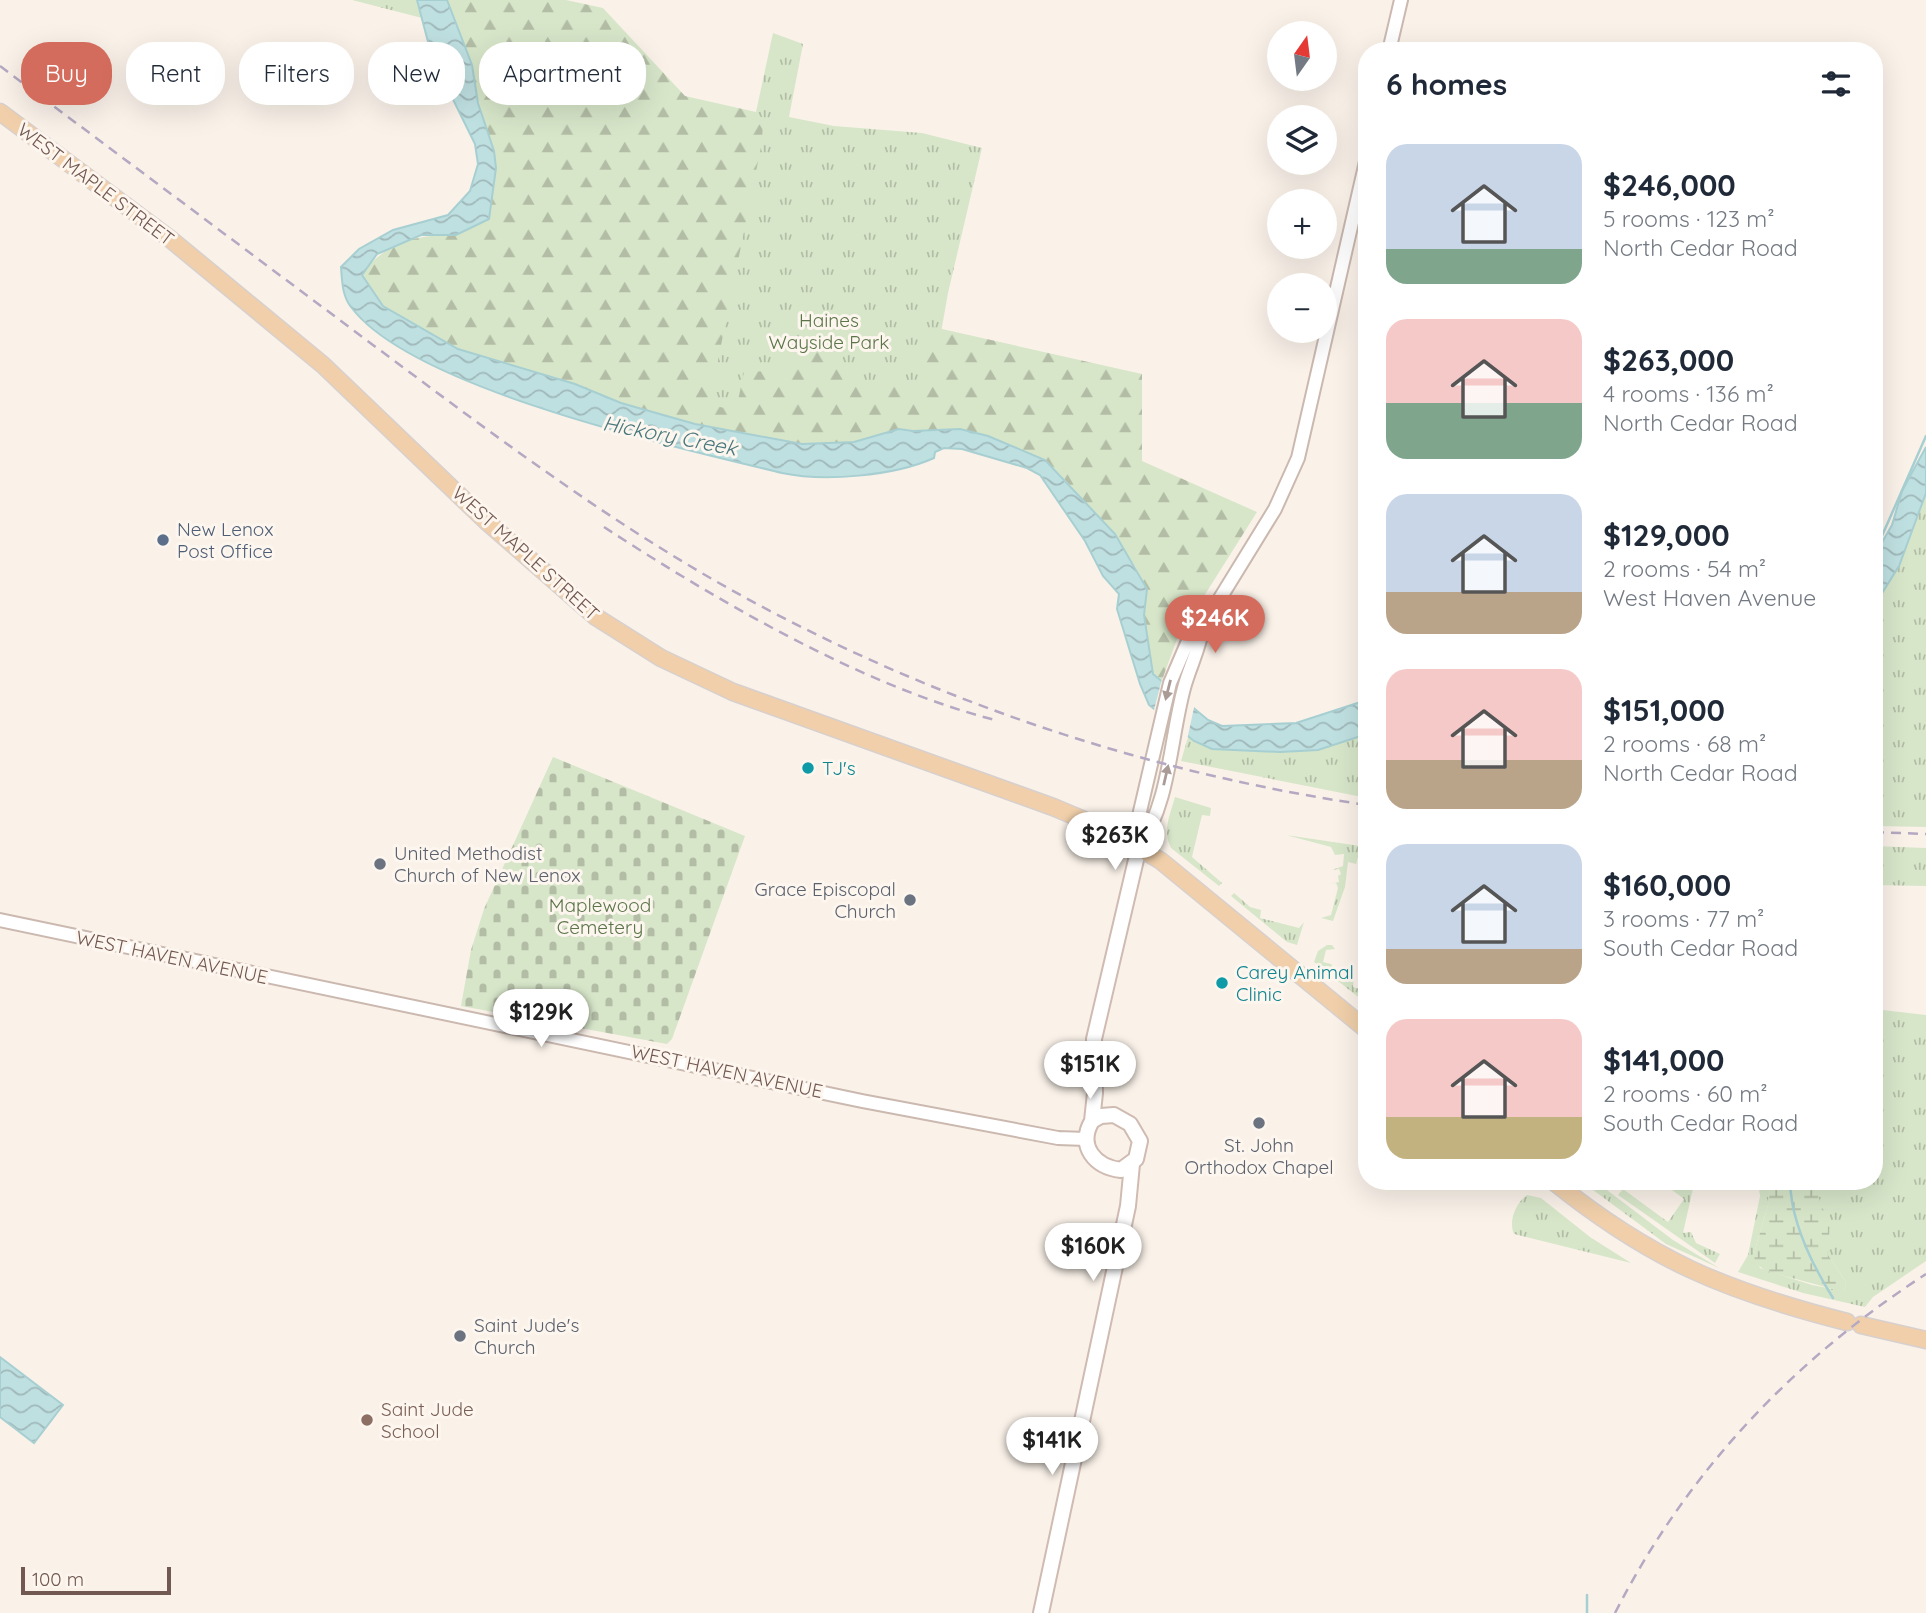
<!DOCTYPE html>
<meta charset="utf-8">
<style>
:root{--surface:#fff;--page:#f6f6f7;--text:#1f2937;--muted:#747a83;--accent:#d46c5d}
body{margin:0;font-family:Quicksand,sans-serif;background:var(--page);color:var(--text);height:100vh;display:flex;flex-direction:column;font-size:26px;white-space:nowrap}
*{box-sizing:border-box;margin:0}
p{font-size:23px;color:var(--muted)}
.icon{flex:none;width:38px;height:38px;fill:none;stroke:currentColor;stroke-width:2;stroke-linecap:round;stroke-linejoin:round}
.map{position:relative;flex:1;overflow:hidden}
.side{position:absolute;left:1358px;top:42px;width:525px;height:1148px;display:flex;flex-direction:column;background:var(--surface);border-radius:28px;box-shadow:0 7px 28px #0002}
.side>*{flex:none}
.banner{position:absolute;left:21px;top:42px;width:665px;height:63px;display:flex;gap:14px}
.needle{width:46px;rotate:14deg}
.tools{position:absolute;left:1267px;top:21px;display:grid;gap:14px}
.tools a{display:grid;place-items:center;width:70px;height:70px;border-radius:50%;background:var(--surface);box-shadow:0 7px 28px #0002;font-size:35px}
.scale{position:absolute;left:21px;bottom:18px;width:150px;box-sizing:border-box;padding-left:7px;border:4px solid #715850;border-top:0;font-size:19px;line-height:24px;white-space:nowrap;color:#715850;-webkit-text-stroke:5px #fdf6ef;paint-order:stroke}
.price{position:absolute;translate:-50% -60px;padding:0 16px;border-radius:24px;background:#fff;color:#222;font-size:23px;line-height:46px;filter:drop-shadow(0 2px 4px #0008)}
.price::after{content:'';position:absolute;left:50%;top:42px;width:21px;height:16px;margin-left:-10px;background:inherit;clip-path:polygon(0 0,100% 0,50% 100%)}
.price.current{background:var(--accent);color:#fff}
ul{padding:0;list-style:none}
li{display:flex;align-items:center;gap:21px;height:175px;padding:0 28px}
li span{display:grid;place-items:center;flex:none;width:196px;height:140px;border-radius:21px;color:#555}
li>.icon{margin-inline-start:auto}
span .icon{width:84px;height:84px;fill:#fffc;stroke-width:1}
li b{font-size:30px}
h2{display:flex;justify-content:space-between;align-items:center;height:84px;padding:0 28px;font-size:30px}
.chip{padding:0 24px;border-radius:28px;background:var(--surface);box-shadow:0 7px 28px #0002;font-size:24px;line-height:63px}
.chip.current{background:var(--accent);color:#fff}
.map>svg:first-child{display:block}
</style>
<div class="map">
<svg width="1926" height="1613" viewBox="0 0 1926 1613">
<defs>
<pattern id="grass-tufts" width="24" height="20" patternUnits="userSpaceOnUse" patternTransform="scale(1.75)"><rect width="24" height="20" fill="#d7e6c9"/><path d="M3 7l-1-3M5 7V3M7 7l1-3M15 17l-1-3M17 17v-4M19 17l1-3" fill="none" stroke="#b3bda6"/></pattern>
<pattern id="forest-firs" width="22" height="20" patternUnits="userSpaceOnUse" patternTransform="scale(1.75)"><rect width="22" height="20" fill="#d7e6c9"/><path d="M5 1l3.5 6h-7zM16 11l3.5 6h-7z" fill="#b3bda6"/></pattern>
<pattern id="wetland-marsh" width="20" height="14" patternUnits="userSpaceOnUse" patternTransform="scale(1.75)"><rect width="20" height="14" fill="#d7e6c9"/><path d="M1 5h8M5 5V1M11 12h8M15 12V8" fill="none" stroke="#b3bda6"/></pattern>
<pattern id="cemetery-stones" width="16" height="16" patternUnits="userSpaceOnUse" patternTransform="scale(1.75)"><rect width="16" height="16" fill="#d7e6c9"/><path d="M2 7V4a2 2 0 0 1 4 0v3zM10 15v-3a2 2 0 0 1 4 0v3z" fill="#b3bda6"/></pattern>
<pattern id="water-waves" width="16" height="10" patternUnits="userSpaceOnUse" patternTransform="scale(1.75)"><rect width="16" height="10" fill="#bfe0e1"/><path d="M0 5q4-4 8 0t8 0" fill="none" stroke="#a0b8b9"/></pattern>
</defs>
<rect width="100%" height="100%" fill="#faf2e9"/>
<!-- grass -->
<path fill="url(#grass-tufts)" d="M352,0H417L422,18Z
M773,33L803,44L789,117L834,126L922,133L982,148L948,293L929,401L854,442L802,444L695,424L757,139L756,112Z
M1926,493V827L1874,826V606L1899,566Z
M1367,734V798L1181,761L1188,737L1194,741L1280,752L1318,750Z
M1175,797L1211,808L1210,816L1202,815L1192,857L1222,883L1219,886L1171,848C1162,831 1170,815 1175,797Z
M1286,835L1367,847V859L1358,857L1356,864L1348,862L1345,887L1333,921L1321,918L1331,915L1338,888L1336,883L1329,884L1339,882L1338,876L1341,874L1339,869L1332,870L1343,866L1344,854L1335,855L1331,847Z
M1874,846L1926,848V886L1874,885Z
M1234,893L1250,907L1261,910L1260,918L1299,928L1304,922L1297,945L1287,942L1231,896Z
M1327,945H1332L1335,949L1326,950L1323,962L1331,964L1338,974L1354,979L1353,987L1367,991V1004L1314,962L1318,951Z
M1874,1009L1926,1015V1261L1873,1297L1865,1307L1803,1293L1738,1272L1748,1255L1760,1196L1758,1181H1770L1768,1205L1754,1253L1760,1268L1812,1285L1844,1291L1846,1282L1828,1255L1815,1181H1874Z
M1581,1181H1595L1673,1240L1719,1268L1666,1244Z
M1660,1181H1703L1694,1184L1683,1233L1691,1232L1696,1243L1720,1254L1715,1263L1618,1195L1623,1189L1668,1222L1684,1199Z
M1527,1195L1541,1198L1590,1237L1631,1263L1514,1234C1508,1221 1516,1203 1527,1195Z"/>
<!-- forest -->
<path fill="url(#forest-firs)" d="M447,0H566L603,8L685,96L756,112L763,119L762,142L709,405L736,410L744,372L792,370L797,328L830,330C851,388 864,387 922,381L933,327L1142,374V461L1257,512L1177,639L1161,683L1153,674L1144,615L1147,589L1135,566L1068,483L1045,460L906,429L854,442L802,444L695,424L621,403L575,384L458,349L383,306L361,275C387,241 415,235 456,235L494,151Z"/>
<!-- wetland -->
<path fill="url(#wetland-marsh)" d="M1770,1181H1815L1821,1206L1830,1220L1828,1255L1846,1282L1844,1292L1766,1271L1755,1263L1754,1253L1768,1205Z"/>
<!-- cemetery -->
<path fill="url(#cemetery-stones)" d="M553,757L745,836L672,1039L667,1044L461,1006L471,950L484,909Z"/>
<!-- water -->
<path fill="url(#water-waves)" stroke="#a7cfd2" stroke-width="2" d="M417,0H447L472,65L478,103L494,151L496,168L489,219L456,235H421L377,254L362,275L383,306L458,349L575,384L621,403L695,424L802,444L854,442L899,429L913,431L960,429L988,436L1045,460L1115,534L1147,589L1144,615L1153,674L1208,720L1222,726L1296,723L1367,700V734L1318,750L1280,752L1212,749L1194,741L1149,705L1140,684L1117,609L1119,594L1103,576L1085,541L1040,475L1027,468L962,449L944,448L935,452L934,458C894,476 824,482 782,473C680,448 412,389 351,307C342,296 342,280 341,267L359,249L393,230L448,215L470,191L478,164L475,144L432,57Z
M1926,447V493L1899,566L1874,606V556L1892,525L1902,491Z
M0,1357L63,1405L34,1443L0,1417Z"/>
<!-- pier -->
<path fill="#faf2e9" d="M1162,679L1195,703L1187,740L1153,714Z"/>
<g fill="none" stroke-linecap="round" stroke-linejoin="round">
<!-- stream -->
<path stroke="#a7cfd2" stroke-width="2.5" d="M1874,554L1926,436
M1790,1181C1791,1222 1811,1263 1833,1298
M1587,1613V1595"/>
<defs>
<path id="tertiary" d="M1389,51L1401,0
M1139,847L1138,820L1170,683L1188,641L1203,626L1275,509L1298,458L1367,157
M1139,847C1170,802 1170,740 1184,688C1190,666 1200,648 1203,626
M0,920L862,1101L1058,1138L1086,1139"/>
<path id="secondary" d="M1114,1115L1130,1124L1140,1141L1136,1159L1121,1170C1095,1167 1077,1146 1092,1121L1101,1116Z
M1092,1121L1095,1093L1094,1039L1139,847
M1041,1613L1128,1206L1132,1164"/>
<path id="primary" d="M0,112L169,238L323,365L486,521L596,617L661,658L733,692L1053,807L1115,833L1161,861L1367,1030
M1553,1181C1651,1260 1725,1291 1847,1322
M1861,1325L1926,1340"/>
</defs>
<!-- tertiary casing -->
<use href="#tertiary" stroke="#cbb9b0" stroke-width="16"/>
<!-- secondary casing -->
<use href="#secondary" stroke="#cfbbb1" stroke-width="18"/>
<!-- primary casing -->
<use href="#primary" stroke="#d7d0ce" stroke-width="19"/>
<!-- tertiary -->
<use href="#tertiary" stroke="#fff" stroke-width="12"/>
<!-- secondary -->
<use href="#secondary" stroke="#fff" stroke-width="14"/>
<!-- primary -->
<use href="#primary" stroke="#f0cfaa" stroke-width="16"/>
<!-- rail -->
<path stroke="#b4a8c2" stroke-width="2.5" stroke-dasharray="10 7" stroke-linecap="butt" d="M0,66C120,156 241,246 361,336C478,423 593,511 719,583C918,696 1140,772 1367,805
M604,527C719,602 863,686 995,720
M1874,832L1926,834
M1615,1613C1687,1472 1793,1360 1926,1274"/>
</g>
<!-- one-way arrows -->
<defs><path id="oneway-solid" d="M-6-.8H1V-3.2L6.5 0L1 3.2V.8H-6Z" transform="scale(1.75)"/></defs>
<g fill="#aa9b96">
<use href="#oneway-solid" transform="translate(1168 690) rotate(104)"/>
<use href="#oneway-solid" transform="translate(1166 775) rotate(-77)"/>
</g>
<!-- markers -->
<circle fill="#5c6f8a" stroke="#fdf6ef" stroke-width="2.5" cx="163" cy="540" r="7"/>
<g fill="#0f9aa8" stroke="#fdf6ef" stroke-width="2.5">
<circle cx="808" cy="768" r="7"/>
<circle cx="1222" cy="983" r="7"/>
</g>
<g fill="#6b7280" stroke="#fdf6ef" stroke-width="2.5">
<circle cx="380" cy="864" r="7"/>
<circle cx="910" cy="900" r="7"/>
<circle cx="1259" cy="1123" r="7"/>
<circle cx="460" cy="1336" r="7"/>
</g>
<circle fill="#8d6e63" stroke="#fdf6ef" stroke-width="2.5" cx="367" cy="1420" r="7"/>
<g text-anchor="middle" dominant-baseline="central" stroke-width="6" stroke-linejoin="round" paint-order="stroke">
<!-- street labels -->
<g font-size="19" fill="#715850" stroke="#fdf6ef">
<text transform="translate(96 184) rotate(37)">WEST MAPLE STREET</text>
<text transform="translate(526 553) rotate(42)">WEST MAPLE STREET</text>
<text transform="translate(172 957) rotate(12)">WEST HAVEN AVENUE</text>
<text transform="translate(727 1071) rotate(12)">WEST HAVEN AVENUE</text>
</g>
<!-- park labels -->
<g font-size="19" fill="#5b7549" stroke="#fdf6ef">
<text x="829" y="320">Haines<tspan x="829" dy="22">Wayside Park</tspan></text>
<text x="600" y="905">Maplewood<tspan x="600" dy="22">Cemetery</tspan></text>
</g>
<!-- service labels -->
<g font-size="19" fill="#4e5e75" stroke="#fdf6ef" text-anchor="start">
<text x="177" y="529">New Lenox<tspan x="177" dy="22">Post Office</tspan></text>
</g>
<!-- culture labels -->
<g font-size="19" fill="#0d838f" stroke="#fdf6ef" text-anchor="start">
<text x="822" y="768">TJ's</text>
<text x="1236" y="972">Carey Animal<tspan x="1236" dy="22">Clinic</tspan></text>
</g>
<!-- worship labels -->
<g font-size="19" fill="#5b616d" stroke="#fdf6ef" text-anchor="start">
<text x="394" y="853">United Methodist<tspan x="394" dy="22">Church of New Lenox</tspan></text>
<text x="896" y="889" text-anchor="end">Grace Episcopal<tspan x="896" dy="22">Church</tspan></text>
<text x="1259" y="1145" text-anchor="middle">St. John<tspan x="1259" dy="22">Orthodox Chapel</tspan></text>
<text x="474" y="1325">Saint Jude's<tspan x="474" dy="22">Church</tspan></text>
</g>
<!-- education labels -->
<g font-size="19" fill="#785e54" stroke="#fdf6ef" text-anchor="start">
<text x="381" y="1409">Saint Jude<tspan x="381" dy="22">School</tspan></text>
</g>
<!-- water labels -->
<g font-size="21" font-style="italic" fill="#48777b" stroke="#fdf6ef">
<text transform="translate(670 435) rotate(11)">Hickory Creek</text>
</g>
</g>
</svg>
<div class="tools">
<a><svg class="needle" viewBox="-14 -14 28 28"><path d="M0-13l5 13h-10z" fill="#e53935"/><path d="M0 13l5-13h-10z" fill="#747a83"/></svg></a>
<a><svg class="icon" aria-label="layers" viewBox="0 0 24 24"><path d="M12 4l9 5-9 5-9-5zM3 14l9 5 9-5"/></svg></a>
<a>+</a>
<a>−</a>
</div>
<div class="scale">100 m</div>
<b class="price current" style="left:1215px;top:655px">$246K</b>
<b class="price" style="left:1115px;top:872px">$263K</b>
<b class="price" style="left:541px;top:1049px">$129K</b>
<b class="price" style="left:1090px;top:1101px">$151K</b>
<b class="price" style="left:1093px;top:1283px">$160K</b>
<b class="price" style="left:1052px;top:1477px">$141K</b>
<div class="banner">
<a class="chip current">Buy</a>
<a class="chip">Rent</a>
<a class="chip">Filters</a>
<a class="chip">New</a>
<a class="chip">Apartment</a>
</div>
<section class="side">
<h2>6 homes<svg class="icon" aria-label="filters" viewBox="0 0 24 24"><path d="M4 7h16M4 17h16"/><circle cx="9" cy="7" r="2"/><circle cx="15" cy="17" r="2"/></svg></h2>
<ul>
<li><span style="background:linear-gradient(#c9d6e8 75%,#7fa58c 0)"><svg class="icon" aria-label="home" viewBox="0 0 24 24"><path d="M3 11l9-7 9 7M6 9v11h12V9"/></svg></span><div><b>$246,000</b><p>5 rooms · 123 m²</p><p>North Cedar Road</p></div></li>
<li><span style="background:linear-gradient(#f6c9c9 60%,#7fa58c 0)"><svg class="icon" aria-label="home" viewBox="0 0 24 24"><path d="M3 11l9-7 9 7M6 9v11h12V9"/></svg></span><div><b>$263,000</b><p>4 rooms · 136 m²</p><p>North Cedar Road</p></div></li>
<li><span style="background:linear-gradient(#c9d6e8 70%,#b9a48a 0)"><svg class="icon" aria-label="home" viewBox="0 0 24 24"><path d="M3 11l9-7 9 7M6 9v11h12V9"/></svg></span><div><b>$129,000</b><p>2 rooms · 54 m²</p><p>West Haven Avenue</p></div></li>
<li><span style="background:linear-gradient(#f6c9c9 65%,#b9a48a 0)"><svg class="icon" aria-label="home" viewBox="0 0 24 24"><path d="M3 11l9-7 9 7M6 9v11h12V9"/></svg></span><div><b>$151,000</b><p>2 rooms · 68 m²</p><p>North Cedar Road</p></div></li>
<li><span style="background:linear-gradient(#c9d6e8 75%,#b9a48a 0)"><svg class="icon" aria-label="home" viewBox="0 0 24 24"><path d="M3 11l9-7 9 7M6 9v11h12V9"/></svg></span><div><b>$160,000</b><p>3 rooms · 77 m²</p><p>South Cedar Road</p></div></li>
<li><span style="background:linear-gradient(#f6c9c9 70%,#c2b280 0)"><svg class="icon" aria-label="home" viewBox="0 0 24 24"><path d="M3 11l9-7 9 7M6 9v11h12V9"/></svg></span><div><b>$141,000</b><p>2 rooms · 60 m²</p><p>South Cedar Road</p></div></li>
</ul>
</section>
</div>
